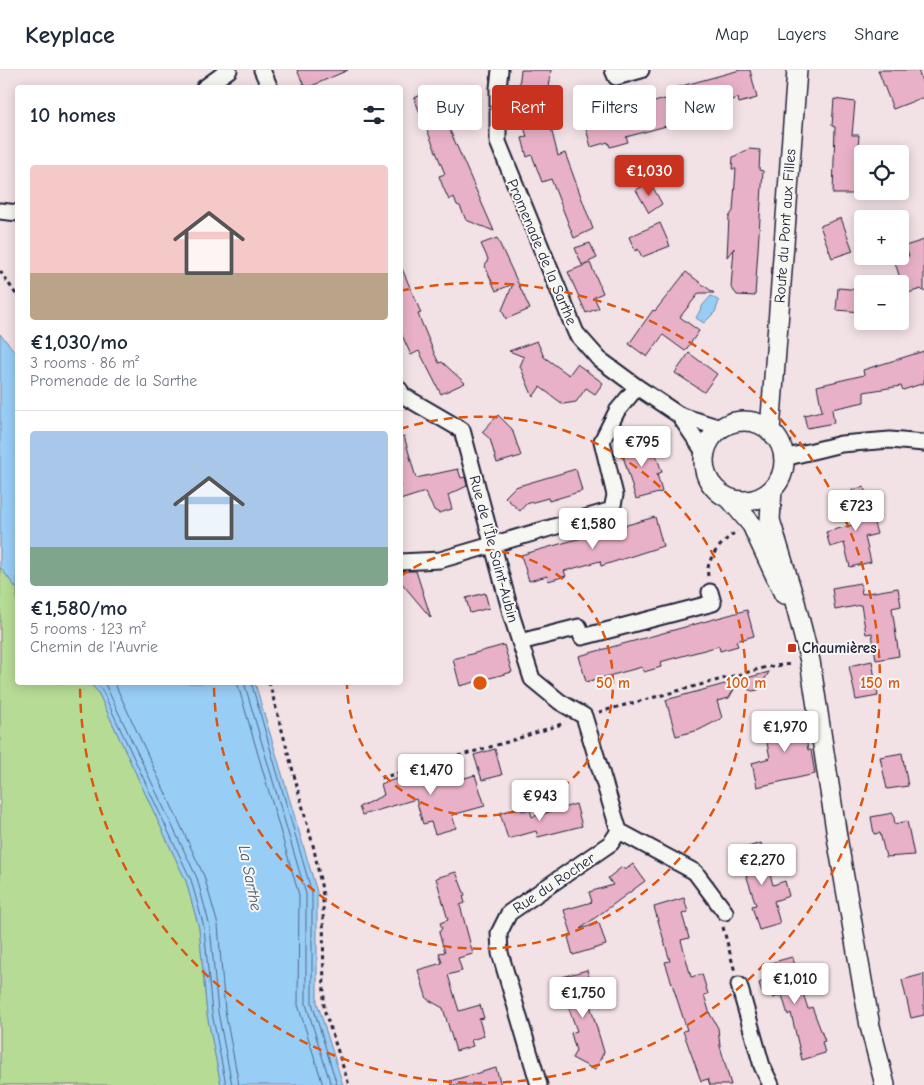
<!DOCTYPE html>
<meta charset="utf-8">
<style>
:root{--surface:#fff;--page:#f2f2f3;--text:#1f2937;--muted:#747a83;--line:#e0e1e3;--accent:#c8321e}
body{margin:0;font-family:"Comic Neue",sans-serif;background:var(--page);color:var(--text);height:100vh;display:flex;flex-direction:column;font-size:19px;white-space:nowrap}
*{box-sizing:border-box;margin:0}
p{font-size:16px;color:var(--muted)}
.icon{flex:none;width:28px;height:28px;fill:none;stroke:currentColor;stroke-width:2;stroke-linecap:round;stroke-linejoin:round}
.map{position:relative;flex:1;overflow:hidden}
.panel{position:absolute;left:15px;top:15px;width:388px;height:600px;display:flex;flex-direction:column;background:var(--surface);border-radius:5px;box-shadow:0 2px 12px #0003}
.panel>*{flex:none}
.top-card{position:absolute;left:418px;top:15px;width:431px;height:45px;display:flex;gap:10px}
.fabs{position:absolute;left:854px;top:75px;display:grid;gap:10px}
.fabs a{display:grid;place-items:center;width:55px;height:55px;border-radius:5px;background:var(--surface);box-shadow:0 2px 12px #0003;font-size:25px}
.price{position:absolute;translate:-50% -42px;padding:0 11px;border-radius:5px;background:#fff;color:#222;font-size:16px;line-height:32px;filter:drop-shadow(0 1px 2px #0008)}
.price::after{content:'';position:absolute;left:50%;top:30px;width:15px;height:11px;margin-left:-8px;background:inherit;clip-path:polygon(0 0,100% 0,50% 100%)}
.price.selected{background:var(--accent);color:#fff}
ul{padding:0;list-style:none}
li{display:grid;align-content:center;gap:10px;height:265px;padding:0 15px}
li+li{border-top:1px solid var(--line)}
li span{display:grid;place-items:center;height:155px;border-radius:5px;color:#555}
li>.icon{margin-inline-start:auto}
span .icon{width:90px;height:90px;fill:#fffc;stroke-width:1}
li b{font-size:21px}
h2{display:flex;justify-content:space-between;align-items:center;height:60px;padding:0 15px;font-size:21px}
.tag{padding:0 18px;border-radius:5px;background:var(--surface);box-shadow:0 2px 12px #0003;font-size:18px;line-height:45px}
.tag.selected{background:var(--accent);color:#fff}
header{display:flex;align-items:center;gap:30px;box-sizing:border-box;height:70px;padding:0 25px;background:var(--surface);border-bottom:1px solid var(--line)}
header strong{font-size:24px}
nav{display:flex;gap:28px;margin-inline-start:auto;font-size:18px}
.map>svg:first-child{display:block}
</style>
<header>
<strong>Keyplace</strong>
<nav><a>Map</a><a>Layers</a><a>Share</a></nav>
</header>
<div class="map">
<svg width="924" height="1015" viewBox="0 0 924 1015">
<rect width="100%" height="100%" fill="#f2e1e5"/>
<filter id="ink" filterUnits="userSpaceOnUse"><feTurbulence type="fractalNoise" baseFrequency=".02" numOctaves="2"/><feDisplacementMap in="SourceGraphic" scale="10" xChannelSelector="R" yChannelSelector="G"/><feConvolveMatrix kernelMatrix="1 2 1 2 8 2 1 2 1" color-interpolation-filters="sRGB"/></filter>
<g filter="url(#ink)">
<!-- green -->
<path fill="#b6db95" stroke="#6c7e68" d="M0,497L17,519L18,612L90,613L98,622L186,811L199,858L207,944L221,1015H0Z"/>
<!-- water -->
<path fill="#98cdf6" stroke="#6989ab" d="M711,226L719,231L715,242L704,253L696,248L703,235Z
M0,264L17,284V519L0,497Z
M90,613H255L317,822V932L343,1015H221L207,944L199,858L186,811L98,622Z"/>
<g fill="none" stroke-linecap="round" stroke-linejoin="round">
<!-- shore -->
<path stroke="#516686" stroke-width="1" d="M96,612L102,620L191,810L204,857L212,943L226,1015
M104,612L197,808L210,857L218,942L232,1015
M114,612L204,806L218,855L225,941L239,1015
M237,612L299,825L298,935L323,1015
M244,612L306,824V934L331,1015
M251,612L312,823V933L337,1015"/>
</g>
<!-- building -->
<path fill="#e9b1c7" stroke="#22223b" d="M297,0H348L307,18H305Z
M521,0H551L548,29L551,41L547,42L558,86L565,83L593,159L574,168L551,109L542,112L532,85L527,87L522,68L527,67L517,33Z
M740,0H750L757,28L739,33L738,28L685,43L687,48L670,53V55L626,67L628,72L610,77L608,72L591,77L584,51L680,25L678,17Z
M878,0H918L924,17V27L893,39Z
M435,19L446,45L448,56L494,161L466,150L460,136L457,135L454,127L449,130L443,117L439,106L445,104L414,28Z
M834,29L855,32L852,65H859L855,124H833L835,57L832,56Z
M749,79L760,80L759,100L763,101L755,226L737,225L731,217L734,178L727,187L729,147L733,141L736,99H732L733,87Z
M650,112L662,134L649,143L636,120Z
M841,148L853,181L832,188L820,156Z
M660,153L670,176L642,187L638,179L635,181L629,167Z
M497,168L530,239L506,249L502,240L513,214L496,221L485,196L488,189L481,174Z
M924,170V222L921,219L905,224L893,186H909L905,176Z
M590,173L597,188L582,195L575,178Z
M590,193L603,223L594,227L599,238L586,243L568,202Z
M400,194L421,243L418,244L435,285L439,293L442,292L465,313L441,324L419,281L411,285L400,261Z
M686,202L714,223H699L680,247L699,261L685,281L663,265L647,287L629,274L653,240L655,241Z
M838,218L862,220V242L836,240Z
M537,271L544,287L569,305L577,294L603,313L595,324L586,318L576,332L563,334L540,317L533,327L520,296L524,287L509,281Z
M924,281V313L903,320L901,316L864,322V332L832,339L834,353L807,358L804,345L822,341L817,316L864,305L863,300Z
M689,283L717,304L704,322L675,303Z
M498,345L512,359L521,386L497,393L490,369L482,362Z
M404,366L416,408L458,399L461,408L465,407L467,416L448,425L452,439L439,443L434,440L425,422L400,430V367Z
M646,368L651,386L656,385L662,402L657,404L662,422L636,429L620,376Z
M576,399L582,421L549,431L548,428L526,434L520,441L505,427L515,417Z
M864,417L877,464L865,467L871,492L850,497L844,473L830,477L826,462L860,453L852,420Z
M655,447L663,476L601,496L600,491L564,501L566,506L548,511L547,506L529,511L521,485Z
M400,501H416L431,548L400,511Z
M860,513L862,524L898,518L901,536L892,538L899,586L876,590L872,563L866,564L861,535L835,540L832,518Z
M485,523L489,538L470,543L466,528Z
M747,540L754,566L736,571L738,576L720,581L719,576L660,592L661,597L644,602L642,597L586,612L579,586Z
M504,575L512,602L460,616L453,589Z
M872,591L878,626L856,630L849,596Z
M769,602L758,620L752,621L737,614L729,628L717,631L722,648L699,660L676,666L666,630Z
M802,646L808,680H811L815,704L757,717L752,693L770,688L763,653Z
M495,679L502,705L482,710L474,685Z
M902,683L908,716L887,719L880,687Z
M442,694L443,697L446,696L451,712L475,705L485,736L452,745L456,758L435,764L431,752L423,754L416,729L362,745L359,737L384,725L381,714Z
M576,734L582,756L538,767L536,761L508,769L500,743L518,738L523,741L530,739L532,747Z
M893,743L895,754L907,751L914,785L886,787L880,763L874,764L871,747Z
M761,773L773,815L785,811L789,826L774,831L780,854L759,860L752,836L756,835L738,780Z
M633,794L645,811L580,859L599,853L606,875L573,885L568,867L572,865L564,840L592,832L589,822L613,815L608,808L622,797L625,800Z
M456,802L465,825L463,826L465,833L460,835L473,884L458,888L462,901L448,905L459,941L480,935L484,948L479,949L484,966L471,970L473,976L456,981L443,938L427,929L418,900L442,893L439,883L445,882L439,863L442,858L440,853L448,850L436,808Z
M684,828L688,842L682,844L689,868L681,870L691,907L702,904L708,924L704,925L710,944L718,958L720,976L731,1015H710L708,1009L701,1011L683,961L687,960L665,892L670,891L654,837Z
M792,887L802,911H799L808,939L812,937L825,971L822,972L825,983L802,990L791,943L788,945L782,925L773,928L771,921L762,923L759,913L767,909L763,895Z
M587,900L592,918L589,923L593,934L590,935L604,982L595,1000L572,988L576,981L571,963L577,961L558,908Z
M924,904V945L911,948L902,910Z
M496,998L501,1015H451L450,1011Z"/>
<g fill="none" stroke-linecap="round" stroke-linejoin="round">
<defs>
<path id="minor" d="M262,0L270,18
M500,0L498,18V72L576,263L599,289L637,317L679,345L720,358
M613,0L616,7L641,0
M204,18L229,0
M0,141L18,143
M400,320L402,325L462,360L512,547L532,609L560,632L584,646L619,761L611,773L509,843L499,863L500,883L539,1015
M679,345L704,382
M784,388L841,374L890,370L924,373
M400,492L440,490L612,440L615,425L602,371L617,341L637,317
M520,572L579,557L582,567L713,533L710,522
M619,761L695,802L725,842
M739,915L762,996L771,1015"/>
<path id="tertiary" d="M704 391a40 40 0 1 1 80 0a40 40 0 1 1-80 0Z
M770,361L797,0
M772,420L770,450L795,532L810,591L838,773L870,956L885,1015
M730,429L752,455L784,524"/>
</defs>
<!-- minor casing -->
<use href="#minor" stroke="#22223b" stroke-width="19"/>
<!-- tertiary casing -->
<use href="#tertiary" stroke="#22223b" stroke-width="22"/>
<!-- path -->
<path stroke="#22223b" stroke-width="3" stroke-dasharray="4 4" stroke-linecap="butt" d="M0,201L18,227
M708,506C705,488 723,471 737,461
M269,612L314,779L323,825L324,939L349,1015
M599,642L767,597L792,594
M381,708L504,673L565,653
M723,857L735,902"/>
<!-- minor -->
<use href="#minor" stroke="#f6f6f2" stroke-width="15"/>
<!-- tertiary -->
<use href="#tertiary" stroke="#f6f6f2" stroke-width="19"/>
</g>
</g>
<!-- distance rings -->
<g fill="none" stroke="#de560e" stroke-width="2.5" stroke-dasharray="9 6">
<path d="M401 506A133 133 0 1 1 347 613"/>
<path d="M400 359A266 266 0 1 1 214 613"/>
<path d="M400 221A400 400 0 1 1 80 613"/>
</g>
<!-- markers -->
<rect fill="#c8321e" stroke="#f6f6f2" stroke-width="2" x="787" y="573" width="10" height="10" rx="2.5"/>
<g text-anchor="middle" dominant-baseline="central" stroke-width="4" stroke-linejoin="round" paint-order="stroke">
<!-- street labels -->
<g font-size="15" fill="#22223b" stroke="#f6f6f2">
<text transform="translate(785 156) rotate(-86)">Route du Pont aux Filles</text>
<text transform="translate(542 182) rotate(67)">Promenade de la Sarthe</text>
<text transform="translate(494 479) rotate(75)">Rue de l'Île Saint-Aubin</text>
<text transform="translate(554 813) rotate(-34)">Rue du Rocher</text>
</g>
<!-- poi labels -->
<g font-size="15" font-weight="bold" fill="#22223b" stroke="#f6f6f2" text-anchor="start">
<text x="802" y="578">Chaumières</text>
</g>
<!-- water labels -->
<g font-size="16" font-style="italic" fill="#455573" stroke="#f6f6f2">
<text transform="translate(250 808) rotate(79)">La Sarthe</text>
</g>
</g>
<circle cx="480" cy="613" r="8" fill="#de560e" stroke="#f6f6f2" stroke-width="2.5"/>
<g font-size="15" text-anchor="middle" font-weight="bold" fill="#de560e" stroke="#f6f6f2" stroke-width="4" stroke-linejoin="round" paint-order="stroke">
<text x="613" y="618">50 m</text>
<text x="746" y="618">100 m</text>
<text x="880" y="618">150 m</text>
</g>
</svg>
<div class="fabs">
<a><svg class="icon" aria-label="locate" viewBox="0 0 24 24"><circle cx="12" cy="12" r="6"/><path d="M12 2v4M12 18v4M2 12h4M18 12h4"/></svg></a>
<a>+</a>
<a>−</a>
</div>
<b class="price selected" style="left:649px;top:127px">€1,030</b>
<b class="price" style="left:642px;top:398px">€795</b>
<b class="price" style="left:856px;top:462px">€723</b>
<b class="price" style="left:593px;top:480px">€1,580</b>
<b class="price" style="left:785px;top:683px">€1,970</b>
<b class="price" style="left:431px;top:726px">€1,470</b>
<b class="price" style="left:540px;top:752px">€943</b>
<b class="price" style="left:762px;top:816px">€2,270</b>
<b class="price" style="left:795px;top:935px">€1,010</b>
<b class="price" style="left:583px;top:949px">€1,750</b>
<div class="top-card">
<a class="tag">Buy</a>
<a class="tag selected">Rent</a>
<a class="tag">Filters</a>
<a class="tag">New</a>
</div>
<section class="panel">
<h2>10 homes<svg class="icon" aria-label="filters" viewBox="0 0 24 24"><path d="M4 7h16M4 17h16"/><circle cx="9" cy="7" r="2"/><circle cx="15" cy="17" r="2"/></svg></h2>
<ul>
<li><span style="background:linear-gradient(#f6c9c9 70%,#b9a48a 0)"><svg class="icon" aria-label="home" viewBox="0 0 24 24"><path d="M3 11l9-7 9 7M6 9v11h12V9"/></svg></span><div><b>€1,030/mo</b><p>3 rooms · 86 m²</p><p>Promenade de la Sarthe</p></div></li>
<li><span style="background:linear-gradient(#a9c7e8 75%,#7fa58c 0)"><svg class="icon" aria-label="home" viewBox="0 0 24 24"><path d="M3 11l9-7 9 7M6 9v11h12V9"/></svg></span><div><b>€1,580/mo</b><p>5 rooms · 123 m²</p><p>Chemin de l'Auvrie</p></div></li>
</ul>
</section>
</div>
